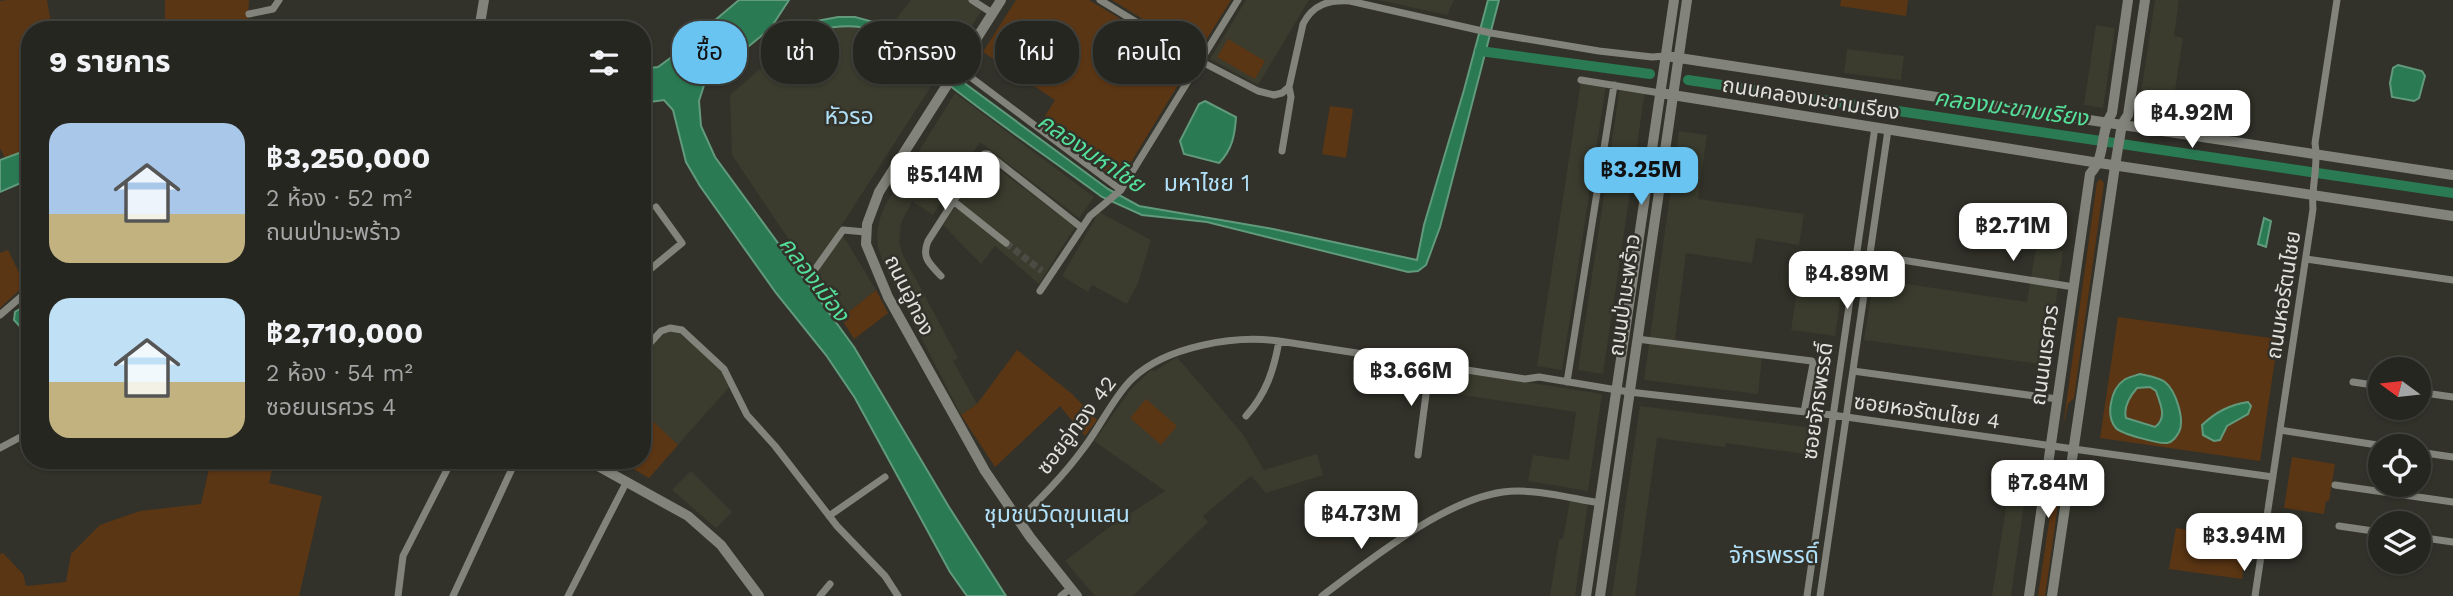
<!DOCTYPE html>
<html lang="th">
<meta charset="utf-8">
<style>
:root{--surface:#262620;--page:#2e2e29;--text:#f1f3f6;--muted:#a4a5a5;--line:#42433e;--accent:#69c4f1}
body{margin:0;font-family:"Work Sans","Noto Sans Thai",sans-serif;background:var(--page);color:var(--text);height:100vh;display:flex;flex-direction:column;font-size:26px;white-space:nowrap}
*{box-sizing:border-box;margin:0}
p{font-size:23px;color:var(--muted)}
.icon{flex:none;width:38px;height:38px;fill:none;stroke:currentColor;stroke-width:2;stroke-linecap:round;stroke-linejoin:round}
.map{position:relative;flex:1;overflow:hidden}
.drawer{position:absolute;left:21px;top:21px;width:630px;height:448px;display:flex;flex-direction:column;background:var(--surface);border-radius:28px;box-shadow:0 2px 5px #0004,0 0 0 2px var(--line)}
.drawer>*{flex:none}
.hud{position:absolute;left:672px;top:21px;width:665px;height:63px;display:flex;gap:14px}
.needle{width:46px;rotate:285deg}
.controls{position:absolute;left:2368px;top:357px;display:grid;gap:14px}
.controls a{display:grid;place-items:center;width:63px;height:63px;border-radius:50%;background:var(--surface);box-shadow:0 2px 5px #0004,0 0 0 2px var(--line);font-size:35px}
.price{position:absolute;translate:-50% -60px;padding:0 16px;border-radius:14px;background:#fff;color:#222;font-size:23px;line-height:46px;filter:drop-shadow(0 2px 4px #0008)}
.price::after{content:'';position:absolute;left:50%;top:42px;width:21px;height:16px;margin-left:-10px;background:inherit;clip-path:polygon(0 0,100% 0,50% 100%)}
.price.current{background:var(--accent);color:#111}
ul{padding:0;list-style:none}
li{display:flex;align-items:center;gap:21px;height:175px;padding:0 28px}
li span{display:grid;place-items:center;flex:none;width:196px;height:140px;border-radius:21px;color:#555}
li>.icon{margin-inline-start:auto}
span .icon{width:84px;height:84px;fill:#fffc;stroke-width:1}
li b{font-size:30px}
h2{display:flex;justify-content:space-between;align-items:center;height:84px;padding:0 28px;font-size:30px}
.pill{padding:0 24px;border-radius:28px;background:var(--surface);box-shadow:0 2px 5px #0004,0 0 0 2px var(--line);font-size:24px;line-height:63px}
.pill.current{background:var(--accent);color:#111}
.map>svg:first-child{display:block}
</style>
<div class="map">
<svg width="2453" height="596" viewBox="0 0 2453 596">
<rect width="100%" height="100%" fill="#32322a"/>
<!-- built -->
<path fill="#3b3c2e" d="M911,0H967L982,10L950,59L930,46L932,42L897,18Z
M1246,0H1309L1258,85L1210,59Z
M1378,0H1454L1447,15Z
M2155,0H2179L2174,36L2183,38L2170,123L2143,119L2138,113Z
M2096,25L2115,28L2103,108L2084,105Z
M859,26L880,31L896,40L937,77L811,273L732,155L730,95L786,47L804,34L831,27Z
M1847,49L1904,56L1901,80L1844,73Z
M1581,81L1606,85L1562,370L1537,366Z
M1620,87L1645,91L1603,374L1578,370Z
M955,93L1094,197L1079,218L980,142L933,215L912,201L901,223L899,243L903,255L958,358L953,361L977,404L961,415L884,265L878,247L877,231L881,215L887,202Z
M1679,131L1707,135L1698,199L1804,214L1799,245L1756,238L1752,263L1686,253L1674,347L1762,357L1758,394L1644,380Z
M986,160L1075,227L1039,284L995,246L981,264L943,225Z
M1099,212L1151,240L1138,283L1127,304L1092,285L1088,292L1062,276Z
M842,234L876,290L841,318L813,276Z
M2036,248L2063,251L2047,365L1864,340L1874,279L2027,302Z
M1800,271L1844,278L1835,336L1791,330Z
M667,326L677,329L721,368L730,386L649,478L618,460H642V356Z
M1177,357L1242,433L1264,470L1317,454L1323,475L1266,493L1251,476L1203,516L1208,522L1133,596H1095L1065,561L1108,528L1165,491L1094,441L1131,389L1151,370L1155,371Z
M1390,361L1602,394L1588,491L1528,481L1533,455L1569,460L1576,412L1387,384Z
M1640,406L1822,429L1818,456L1726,443L1725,447L1657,438L1635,596H1612Z
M691,471L732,512L716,528L672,490Z
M1570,500L1588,503L1575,596H1550L1559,539H1563Z
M2007,502L2024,504L2011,596H1992Z"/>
<!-- green -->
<path fill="#5b3614" d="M7,0H47L52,30H30V149L5,158L0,148V1Z
M165,0H249L247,29L165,30Z
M1016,0H1089L1192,62L1119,182L1054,134L1055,132L1042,121L1055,100L983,52Z
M1112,0H1231L1198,53Z
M1841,0H1908L1906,16L1840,6Z
M1228,39L1265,61L1255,79L1217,57Z
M2200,90L2219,93L2214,128L2195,125Z
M1330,106L1353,109L1346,158L1322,154Z
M2100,179L2104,183L2074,398L2068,404L2063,427L2097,182Z
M8,250L25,285L0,308V253Z
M876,290L888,313L854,339L841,318Z
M2118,317L2278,339L2260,461L2100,438Z
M1017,350L1072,394L1097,420L1085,436L1060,406L995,467L961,415L977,404Z
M1146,399L1177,426L1161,445L1130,418Z
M642,411L678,445L649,478L618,460H642Z
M2292,457L2335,464L2329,501H2326L2324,514L2284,508Z
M211,460H274L269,483L322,496L299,596H0V554L3,553L23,574L26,586L66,582L71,554L100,525L140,511L201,504Z
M2061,469L2063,470L2045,596H2038L2053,495L2058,489Z
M2176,528L2248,538L2242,579L2169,569Z"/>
<!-- water -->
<path fill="#2a7b53" stroke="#619a7c" stroke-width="2" fill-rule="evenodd" d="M739,0H789L774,23L779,28L838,17H855L895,28L926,50L967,85L1108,189L1139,206L1273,229L1417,260L1424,225L1464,90L1488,0H1499L1440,227L1426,265L1418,271L1408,272L1207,222L1142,215L1102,197C1048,157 991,119 939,77C913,57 894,31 860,27C833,23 807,34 781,39H774L765,33L705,82L699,101L701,126L715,157L854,347L949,507L1006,596H967L950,572L855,398L826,355L776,293L700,186L686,162L673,110L664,100L642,103V69L658,67L669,59Z
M2398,65L2422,71L2425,76L2419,98L2414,101L2392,97L2390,83L2393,68Z
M1205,101L1236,117C1235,135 1232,150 1219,163L1184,154L1180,141L1199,104Z
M30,149V179L0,192V160Z
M2264,218L2271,221L2266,247L2258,244Z
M27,304L30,305V329L27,331L22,329L14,320L15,312Z
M2140,374C2148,376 2158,377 2165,382C2176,391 2185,420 2179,432C2176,437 2173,442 2167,443C2160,444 2121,434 2116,428C2105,416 2111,389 2124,380C2128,377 2135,376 2140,374ZM2150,387L2156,391C2160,404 2168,417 2155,427L2126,418C2123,406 2130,396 2137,388Z
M2248,402L2251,406L2248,414L2227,426L2220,440L2214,441L2203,435L2202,425C2216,412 2229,405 2248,402Z"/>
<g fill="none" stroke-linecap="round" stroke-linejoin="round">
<!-- canal -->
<path stroke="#2a7b53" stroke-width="10" d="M1480,51L1650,74
M1688,80L2453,193"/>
<!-- street-tunnel -->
<path stroke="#4c4c45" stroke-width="7" stroke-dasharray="7 3.5" stroke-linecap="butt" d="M1006,243L1042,271"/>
<!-- street -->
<path stroke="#82837a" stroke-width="7" d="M972,0L992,13
M1100,0L1200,61L1258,91L1274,95L1282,93L1289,87
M249,14L273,9L279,0
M957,67L1121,190
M1581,80L1660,93
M1282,151L1291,97L1289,87L1303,24C1313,4 1329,0 1350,1L1491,33L1599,51L1652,57L1666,56
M899,161L927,180L1006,243
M1870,255L2074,287
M2306,259L2453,280
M816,268L843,230L866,232
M642,276L682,243L656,207
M941,276C930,264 921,258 928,241L984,154H988L1082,228
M1040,291L1090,216L1121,190L1238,0
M0,315L30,289
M1637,339L1812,361L1813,364L1804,412
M642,352L661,331L670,328L682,330L724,369L747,415L775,446L837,526L885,576L898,596
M1853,371L2057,399
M1567,382L1614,85
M2353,382L2380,386
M2418,392L2453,397
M1246,416C1266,394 1274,370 1279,341
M2280,430L2384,446
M0,448L30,432
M2418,452L2453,457
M1418,455L1430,364
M2335,485L2453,502
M829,516L885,477
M1018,521C1041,498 1064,475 1083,449C1099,429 1114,396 1132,379C1166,346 1235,335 1279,341L1525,379L1539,377L1629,392L1832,415L2273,477
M2339,526L2380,532
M2418,537L2453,542
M398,596L403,556L452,460
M453,596L516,460
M568,596L627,481
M820,596L830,584
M1061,596L1071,588
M1322,596C1370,560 1444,500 1503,492C1534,488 1569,498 1600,503
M1807,596L1875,127
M1820,596L1888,130
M2255,596L2313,209C2311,187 2319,165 2315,143L2337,0"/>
<!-- secondary -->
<path stroke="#82837a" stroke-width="10" d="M1001,0L879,192L867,224L866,244L888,297L985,471L1030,537L1077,596
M479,30L484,0
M1666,56L2453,175
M1660,93L2099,163L2453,216
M587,460L688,516L721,545L759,596
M1586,596L1674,0
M1600,596L1687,0
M2029,596L2090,174C2107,155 2099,133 2112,113L2128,0
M2052,596L2115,166L2122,124L2128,115L2145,0"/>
</g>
<g text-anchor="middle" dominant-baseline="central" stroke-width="5" stroke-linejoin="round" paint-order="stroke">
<!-- street labels -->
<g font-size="21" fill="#e2e2dd" stroke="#32322a">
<text transform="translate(1811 98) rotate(9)">ถนนคลองมะขามเรียง</text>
<text transform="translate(910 295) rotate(64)">ถนนอู่ทอง</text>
<text transform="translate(1624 295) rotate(-82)">ถนนป่ามะพร้าว</text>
<text transform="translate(2283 295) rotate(-81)">ถนนหอรัตนไชย</text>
<text transform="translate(2044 355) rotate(-82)">ถนนนเรศวร</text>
<text transform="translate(1817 401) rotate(-82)">ซอยจักรพรรดิ์</text>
<text transform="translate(1927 411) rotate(8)">ซอยหอรัตนไชย 4</text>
<text transform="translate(1076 425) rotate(-53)">ซอยอู่ทอง 42</text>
</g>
<!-- water labels -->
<g font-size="23" font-style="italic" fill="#54df9a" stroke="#32322a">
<text transform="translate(2011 108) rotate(8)">คลองมะขามเรียง</text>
<text transform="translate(1091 153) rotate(34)">คลองมหาไชย</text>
<text transform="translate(814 279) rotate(53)">คลองเมือง</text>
</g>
<!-- neighbourhood labels -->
<g font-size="23" fill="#b1e0f9" stroke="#32322a">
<text x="849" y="116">หัวรอ</text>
<text x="1207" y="183">มหาไชย 1</text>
<text x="1057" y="514">ชุมชนวัดขุนแสน</text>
<text x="1774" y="555">จักรพรรดิ์</text>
</g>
</g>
</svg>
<div class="controls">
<a><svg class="needle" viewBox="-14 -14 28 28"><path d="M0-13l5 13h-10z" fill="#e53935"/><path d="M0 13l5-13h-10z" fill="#a4a5a5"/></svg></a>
<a><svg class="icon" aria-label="locate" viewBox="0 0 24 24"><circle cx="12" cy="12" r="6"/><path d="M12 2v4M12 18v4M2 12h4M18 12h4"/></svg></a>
<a><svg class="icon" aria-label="layers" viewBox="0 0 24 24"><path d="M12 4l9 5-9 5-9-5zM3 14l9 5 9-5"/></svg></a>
</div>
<b class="price" style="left:2192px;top:150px">฿4.92M</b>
<b class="price current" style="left:1641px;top:207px">฿3.25M</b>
<b class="price" style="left:945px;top:212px">฿5.14M</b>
<b class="price" style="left:2013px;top:263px">฿2.71M</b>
<b class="price" style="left:1847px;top:311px">฿4.89M</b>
<b class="price" style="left:1411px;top:408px">฿3.66M</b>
<b class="price" style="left:2048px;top:520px">฿7.84M</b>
<b class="price" style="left:1361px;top:551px">฿4.73M</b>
<b class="price" style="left:2244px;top:573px">฿3.94M</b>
<div class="hud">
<a class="pill current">ซื้อ</a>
<a class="pill">เช่า</a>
<a class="pill">ตัวกรอง</a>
<a class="pill">ใหม่</a>
<a class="pill">คอนโด</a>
</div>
<section class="drawer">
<h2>9 รายการ<svg class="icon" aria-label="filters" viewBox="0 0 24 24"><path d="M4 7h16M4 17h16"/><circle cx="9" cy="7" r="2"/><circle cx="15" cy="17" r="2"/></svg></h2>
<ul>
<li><span style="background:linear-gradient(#a9c7e8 65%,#c2b280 0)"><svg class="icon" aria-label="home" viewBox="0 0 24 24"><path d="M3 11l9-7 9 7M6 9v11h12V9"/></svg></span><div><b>฿3,250,000</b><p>2 ห้อง · 52 m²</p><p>ถนนป่ามะพร้าว</p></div></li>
<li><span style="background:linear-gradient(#bfe0f5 60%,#c2b280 0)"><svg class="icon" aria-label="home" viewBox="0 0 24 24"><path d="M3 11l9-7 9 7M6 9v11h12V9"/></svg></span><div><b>฿2,710,000</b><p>2 ห้อง · 54 m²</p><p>ซอยนเรศวร 4</p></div></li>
</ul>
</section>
</div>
